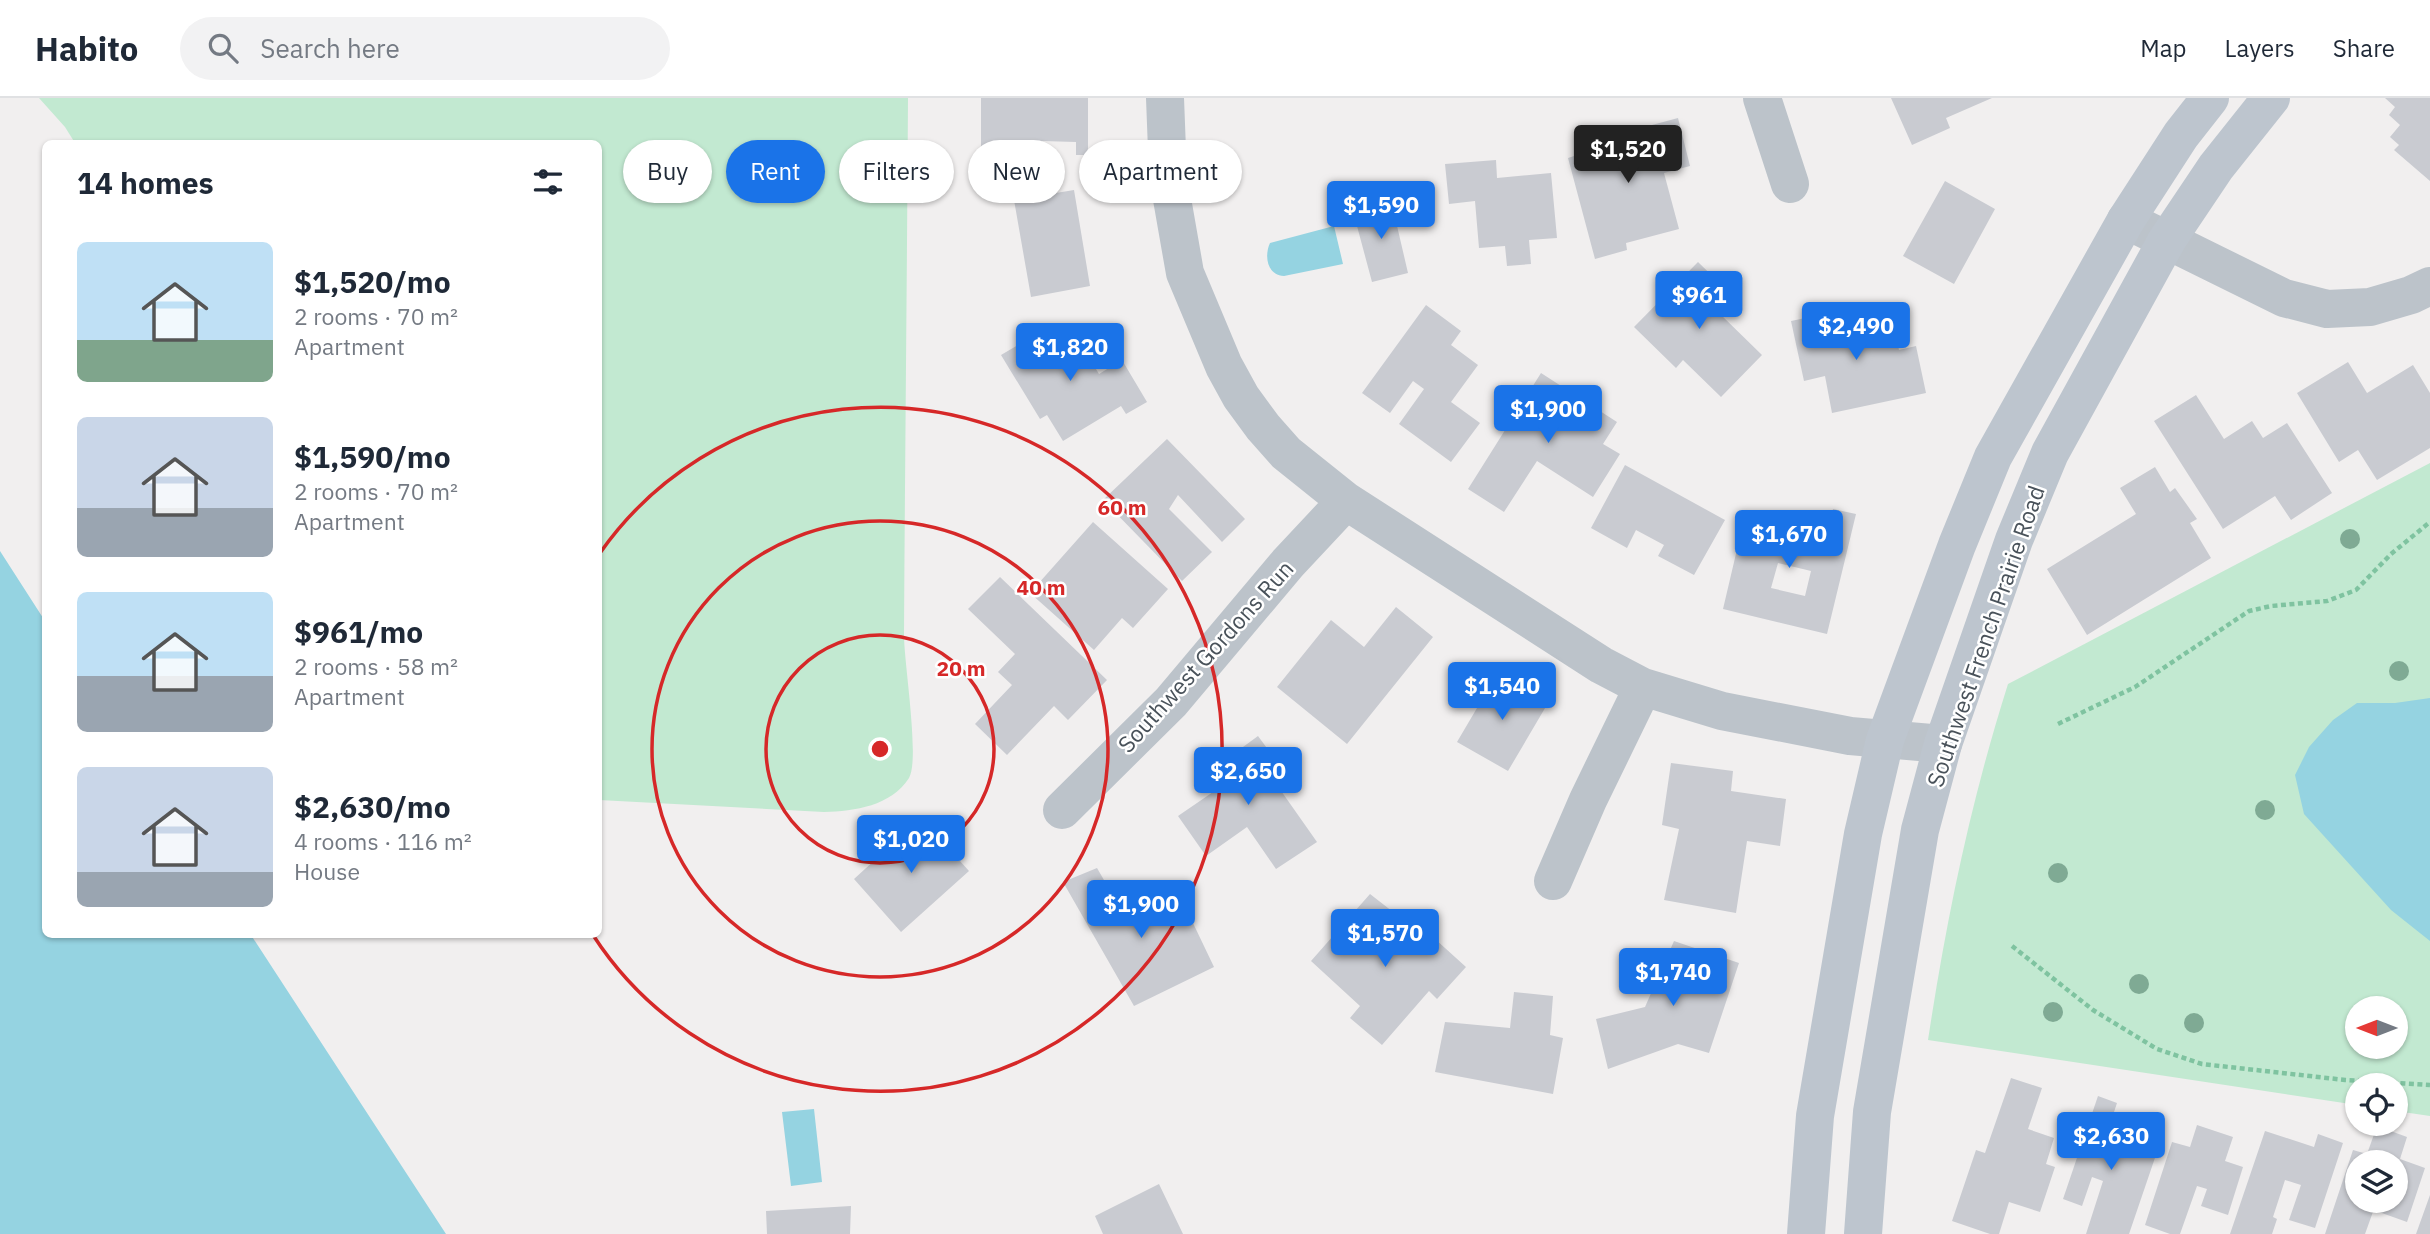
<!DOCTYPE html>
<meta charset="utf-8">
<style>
:root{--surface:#fff;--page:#f2f2f3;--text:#1f2937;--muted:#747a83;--line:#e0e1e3;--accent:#1a73e8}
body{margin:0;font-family:"IBM Plex Sans",sans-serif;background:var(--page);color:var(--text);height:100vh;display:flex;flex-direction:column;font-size:26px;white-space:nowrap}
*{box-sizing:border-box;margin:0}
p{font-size:23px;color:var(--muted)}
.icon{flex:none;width:38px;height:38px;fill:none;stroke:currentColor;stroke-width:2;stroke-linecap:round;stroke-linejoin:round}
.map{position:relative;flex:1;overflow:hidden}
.side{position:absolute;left:42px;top:42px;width:560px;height:798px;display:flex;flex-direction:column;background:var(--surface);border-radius:10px;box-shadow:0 2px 5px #0004}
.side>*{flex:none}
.hud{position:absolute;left:623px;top:42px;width:665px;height:63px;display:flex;gap:14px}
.needle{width:46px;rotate:270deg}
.controls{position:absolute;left:2345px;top:898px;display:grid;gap:14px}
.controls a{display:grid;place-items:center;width:63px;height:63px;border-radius:50%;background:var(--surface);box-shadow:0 2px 5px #0004;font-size:35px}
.price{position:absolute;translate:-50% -60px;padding:0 16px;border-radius:7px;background:var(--accent);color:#fff;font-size:23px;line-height:46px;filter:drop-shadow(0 2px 4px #0008)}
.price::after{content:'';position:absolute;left:50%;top:42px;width:21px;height:16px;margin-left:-10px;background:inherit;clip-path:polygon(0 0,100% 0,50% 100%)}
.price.active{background:#222;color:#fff}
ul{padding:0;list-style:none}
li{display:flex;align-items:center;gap:21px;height:175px;padding:0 35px}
li span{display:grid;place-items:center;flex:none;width:196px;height:140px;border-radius:10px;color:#555}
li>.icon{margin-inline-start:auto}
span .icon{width:84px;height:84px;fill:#fffc;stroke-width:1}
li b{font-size:30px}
h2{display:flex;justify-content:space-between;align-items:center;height:84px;padding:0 35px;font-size:30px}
.chip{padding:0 24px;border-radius:32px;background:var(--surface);box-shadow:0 2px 5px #0004;font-size:24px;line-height:63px}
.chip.active{background:var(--accent);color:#fff}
header{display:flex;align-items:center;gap:42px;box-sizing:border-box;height:98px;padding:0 35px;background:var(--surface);border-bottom:2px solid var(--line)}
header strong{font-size:33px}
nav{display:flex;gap:38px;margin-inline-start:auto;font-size:24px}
.search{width:490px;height:63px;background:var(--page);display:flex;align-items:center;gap:18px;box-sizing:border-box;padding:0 24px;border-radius:38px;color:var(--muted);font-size:26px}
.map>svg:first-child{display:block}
</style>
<header>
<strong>Habito</strong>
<div class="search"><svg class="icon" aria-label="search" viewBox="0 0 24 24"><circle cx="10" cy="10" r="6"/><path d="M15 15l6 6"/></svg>Search here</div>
<nav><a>Map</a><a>Layers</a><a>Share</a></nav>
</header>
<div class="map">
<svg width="2430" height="1136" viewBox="0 0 2430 1136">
<rect width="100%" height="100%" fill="#f1efef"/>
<!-- green -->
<path fill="#c2e9d1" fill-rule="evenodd" d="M39,0H908C907,179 905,358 904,537C904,565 920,661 909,680C891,708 855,713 824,714L599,702L598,46L75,45L65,29Z
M2430,365V1018L2396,1013V987H2357V1007L1928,942C1947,818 1970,706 2008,586ZM2357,910H2396V948H2357Z"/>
<!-- water -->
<path fill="#95d3e1" d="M1334,128L1343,166L1284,178C1267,177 1264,158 1270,145Z
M0,453L45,523L46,836L251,837L446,1136H0Z
M2430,600V843L2391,812L2304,716L2295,677L2309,649L2333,622L2357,605H2395Z
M814,1011L822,1084L791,1088L782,1014Z"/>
<!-- building -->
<path fill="#c9cbd1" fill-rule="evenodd" d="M981,0H1088V57H1076V44L1042,43L1041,68H981Z
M1891,0H1992L1946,20L1950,30L1912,47Z
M2385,0H2430V83L2394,52L2399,47L2390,39L2400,27L2389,17L2395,9Z
M1678,20L1690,68L1664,75L1679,131L1626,145L1627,152L1595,161L1568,60L1577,57L1574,48Z
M1496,62L1497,80L1551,75L1557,140L1529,142L1531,166L1507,168L1505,148L1479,150L1475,103L1449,106L1445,66Z
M1945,83L1995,111L1954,186L1903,158Z
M1074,92L1090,188L1031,199L1014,102Z
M1391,102L1408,175L1372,184L1357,128H1360L1356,110Z
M1698,164L1735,200L1719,215L1762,257L1721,299L1683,262L1676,270L1634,229Z
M1426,207L1461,233L1451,247L1478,267L1451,304L1480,325L1451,364L1399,326L1424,291L1413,283L1390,315L1362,295Z
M1844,212L1850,237L1877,231V236L1895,232L1899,252L1916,248L1926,295L1832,315L1825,278L1804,283L1791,223Z
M1047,230L1057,247L1075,236L1099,276L1122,262L1147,304L1126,316L1121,308L1063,343L1047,317L1040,321L1001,257Z
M2348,264L2367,295L2413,267L2430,295V350L2377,382L2358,352L2339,364L2297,295Z
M1541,275L1617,324L1603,346L1620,356L1593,399L1537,363L1504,414L1468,391Z
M2196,297L2224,341L2252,323L2263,340L2287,325L2332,395L2291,422L2275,398L2223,431L2154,323Z
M1167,341L1245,421L1222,444L1178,397L1169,411L1212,454L1182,483L1103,402Z
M1625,367L1725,422L1694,477L1658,458L1664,447L1636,432L1627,450L1591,430Z
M2155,369L2170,394L2175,390L2197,421L2190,425L2211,460L2087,537L2047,471L2136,416L2120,390Z
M1833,411L1856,416L1827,536L1723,511L1746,413L1828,433ZM1778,465L1811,473L1805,498L1771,490Z
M1093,424L1168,491L1133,530L1122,520L1094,552L1030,495Z
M1000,479L1107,582L1068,622L1054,608L1007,657L975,626L1012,587L998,574L1015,556L968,511Z
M1396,509L1433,539L1347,646L1277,589L1331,522L1364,549Z
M1497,576L1548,605L1508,673L1457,644Z
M1258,638L1283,672L1272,680L1317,744L1276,771L1247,729L1206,758L1178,718L1213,694L1202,679Z
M1671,665L1733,673L1731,693L1786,701L1780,748L1747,743L1736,815L1664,802L1679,731L1662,727Z
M921,720L969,773L901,834L854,781Z
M1097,770L1126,820L1150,806L1157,815L1182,802L1214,869L1134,908L1063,784Z
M1370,796L1397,817L1386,833L1405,852L1424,831L1466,869L1437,901L1429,893L1382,947L1350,920L1360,908L1311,863Z
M1674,843L1739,865L1709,955L1678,946L1608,971L1596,921L1645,909Z
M1514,894L1553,898L1550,937L1563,940L1553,996L1435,974L1445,924L1510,930Z
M2011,980L2042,990L2028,1031L2054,1040L2046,1066L2055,1069L2040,1114L2009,1104L1999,1136H1990L1952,1123L1976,1052L1985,1055Z
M2098,998L2117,1005L2111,1023L2135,1031L2131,1042L2158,1051L2129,1136H2086L2103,1083L2092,1079L2082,1108L2063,1101Z
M2197,1027L2233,1039L2225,1063L2243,1069L2228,1117L2201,1108L2207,1091L2197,1088L2180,1136H2170L2145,1127L2172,1044L2190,1049Z
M2377,1028L2407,1039L2400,1061L2425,1070L2407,1124L2379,1114L2382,1102H2396V1064H2357V1102H2367L2365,1109L2374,1111L2365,1136H2325L2353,1052L2367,1056Z
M2265,1033L2314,1049L2318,1036L2343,1045L2315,1130L2289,1122L2301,1087L2285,1082L2273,1119L2277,1121L2272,1136H2230Z
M1159,1086L1183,1136H1103L1095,1118Z
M2430,1097V1136H2416Z
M851,1108L850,1136H767L766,1113Z"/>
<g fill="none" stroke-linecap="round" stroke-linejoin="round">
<!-- path -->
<path stroke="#7fc3a0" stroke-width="4.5" stroke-dasharray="5 3.5" stroke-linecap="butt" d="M2058,626L2135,589L2249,513L2271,508L2327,503L2356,492L2391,456L2430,424
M2012,848L2093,912L2157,951L2202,966L2345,982L2430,987"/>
<!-- street -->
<path stroke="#bcc3ca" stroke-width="38" d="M1165,0L1168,78L1185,175L1224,268L1241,299L1263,329L1286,355L1346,403L1601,567L1643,589L1722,613L1850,638L1943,646
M1762,0L1790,86
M2126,122L2284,200L2327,211L2370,209L2411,197L2430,188
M1062,712L1171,604L1288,465L1346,403
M1553,783L1588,702L1643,589"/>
<!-- secondary -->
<path stroke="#bdc5ce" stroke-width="38" d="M1806,1136L1815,1018L1863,736L1885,642L1957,447L1993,359L2126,122L2181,37L2210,0
M1863,1136L1872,1014L1920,732L1943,646L2014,442L2050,355L2167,142L2216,69L2271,0"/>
</g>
<!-- trees -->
<g fill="#7faa94">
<circle cx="2350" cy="441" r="10"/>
<circle cx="2399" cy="573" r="10"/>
<circle cx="2265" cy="712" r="10"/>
<circle cx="2058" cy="775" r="10"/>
<circle cx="2139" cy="886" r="10"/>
<circle cx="2053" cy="914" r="10"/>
<circle cx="2194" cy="925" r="10"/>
</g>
<!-- distance rings -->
<g fill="none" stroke="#d62828" stroke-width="3.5">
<circle cx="880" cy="651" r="114"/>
<circle cx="880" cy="651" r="228"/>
<path d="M600 455A342 342 0 1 1 593 837"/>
</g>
<g text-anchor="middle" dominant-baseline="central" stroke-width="5" stroke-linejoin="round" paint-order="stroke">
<!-- street labels -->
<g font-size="23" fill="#49525a" stroke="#fff">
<text transform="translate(1985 538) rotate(-71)">Southwest French Prairie Road</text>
<text transform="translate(1205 558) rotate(-48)">Southwest Gordons Run</text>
</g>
</g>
<circle cx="880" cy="651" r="10" fill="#d62828" stroke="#fff" stroke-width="3.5"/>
<g font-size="21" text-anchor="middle" font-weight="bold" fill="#d62828" stroke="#fff" stroke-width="5" stroke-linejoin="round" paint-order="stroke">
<text x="1122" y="417">60 m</text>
<text x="1041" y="497">40 m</text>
<text x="961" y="578">20 m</text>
</g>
</svg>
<div class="controls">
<a><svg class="needle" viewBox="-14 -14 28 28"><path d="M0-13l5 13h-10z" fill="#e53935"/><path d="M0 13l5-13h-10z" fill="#747a83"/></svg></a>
<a><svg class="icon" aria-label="locate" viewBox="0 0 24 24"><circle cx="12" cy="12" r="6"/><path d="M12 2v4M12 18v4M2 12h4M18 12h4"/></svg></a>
<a><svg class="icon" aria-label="layers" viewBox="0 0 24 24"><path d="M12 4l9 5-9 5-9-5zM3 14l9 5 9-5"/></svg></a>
</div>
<b class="price active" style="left:1628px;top:87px">$1,520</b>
<b class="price" style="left:1381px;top:143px">$1,590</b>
<b class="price" style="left:1699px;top:233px">$961</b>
<b class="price" style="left:1856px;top:264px">$2,490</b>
<b class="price" style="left:1070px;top:285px">$1,820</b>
<b class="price" style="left:1548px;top:347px">$1,900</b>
<b class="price" style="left:1789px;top:472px">$1,670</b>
<b class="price" style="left:1502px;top:624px">$1,540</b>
<b class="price" style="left:1248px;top:709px">$2,650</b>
<b class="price" style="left:911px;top:777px">$1,020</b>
<b class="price" style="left:1141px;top:842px">$1,900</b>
<b class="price" style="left:1385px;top:871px">$1,570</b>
<b class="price" style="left:1673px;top:910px">$1,740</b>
<b class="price" style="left:2111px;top:1074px">$2,630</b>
<div class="hud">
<a class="chip">Buy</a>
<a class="chip active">Rent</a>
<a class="chip">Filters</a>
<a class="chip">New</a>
<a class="chip">Apartment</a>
</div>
<section class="side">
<h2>14 homes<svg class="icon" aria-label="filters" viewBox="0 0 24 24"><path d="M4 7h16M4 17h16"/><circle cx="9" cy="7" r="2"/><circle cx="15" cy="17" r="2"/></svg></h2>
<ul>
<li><span style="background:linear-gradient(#bfe0f5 70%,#7fa58c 0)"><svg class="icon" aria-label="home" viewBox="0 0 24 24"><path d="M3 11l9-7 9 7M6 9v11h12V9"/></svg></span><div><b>$1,520/mo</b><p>2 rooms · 70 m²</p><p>Apartment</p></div></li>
<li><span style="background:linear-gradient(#c9d6e8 65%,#9aa5b1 0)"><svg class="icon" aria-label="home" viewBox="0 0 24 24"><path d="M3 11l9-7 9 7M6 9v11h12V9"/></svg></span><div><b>$1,590/mo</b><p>2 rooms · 70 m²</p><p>Apartment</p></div></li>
<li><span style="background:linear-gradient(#bfe0f5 60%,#9aa5b1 0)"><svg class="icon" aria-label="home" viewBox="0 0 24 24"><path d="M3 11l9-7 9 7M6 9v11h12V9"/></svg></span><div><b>$961/mo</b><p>2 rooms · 58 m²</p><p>Apartment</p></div></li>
<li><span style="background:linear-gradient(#c9d6e8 75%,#9aa5b1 0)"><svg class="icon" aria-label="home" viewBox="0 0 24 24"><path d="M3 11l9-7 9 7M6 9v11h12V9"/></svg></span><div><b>$2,630/mo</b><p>4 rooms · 116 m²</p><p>House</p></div></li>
</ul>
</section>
</div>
